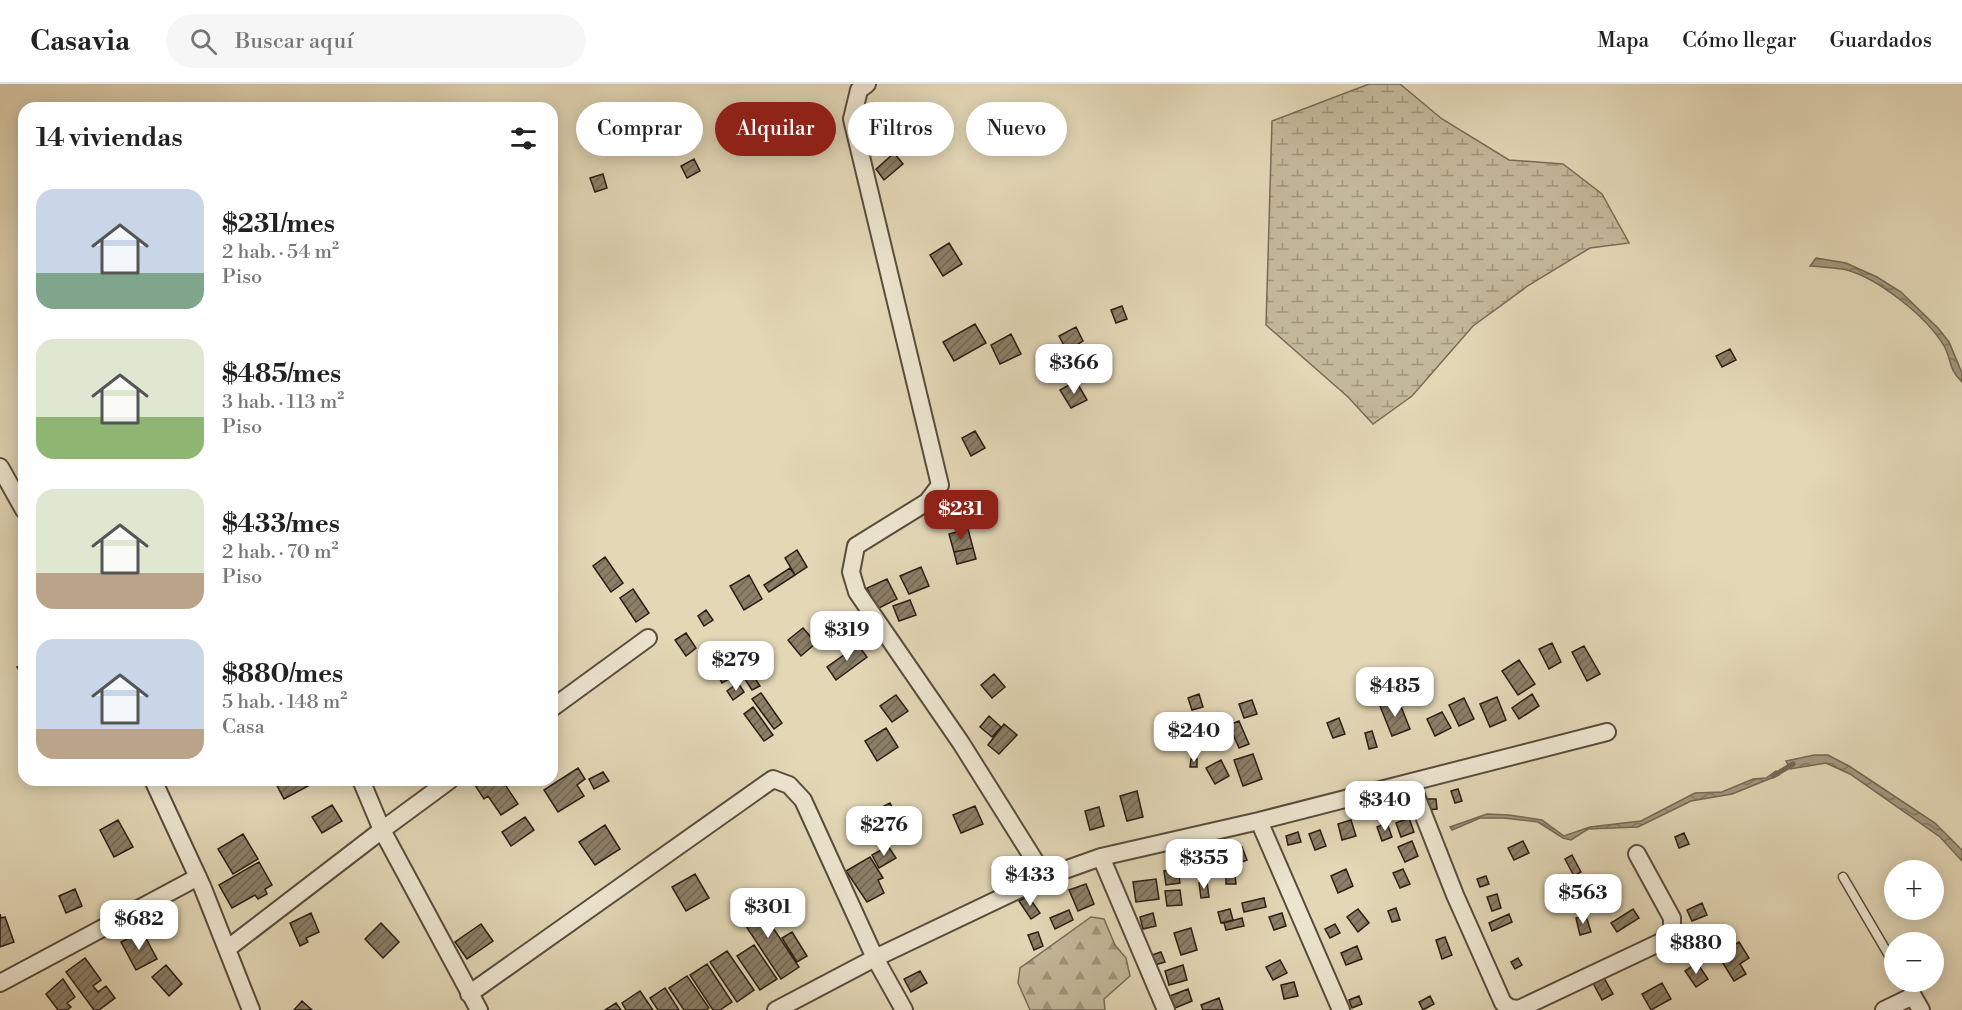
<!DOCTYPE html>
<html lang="es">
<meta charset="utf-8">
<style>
:root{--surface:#fff;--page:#f6f6f6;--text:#222;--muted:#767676;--line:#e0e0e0;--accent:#8f2418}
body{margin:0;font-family:"Libre Bodoni",serif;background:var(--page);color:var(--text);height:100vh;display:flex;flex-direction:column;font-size:22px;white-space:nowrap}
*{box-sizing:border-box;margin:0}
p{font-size:20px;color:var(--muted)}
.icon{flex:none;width:33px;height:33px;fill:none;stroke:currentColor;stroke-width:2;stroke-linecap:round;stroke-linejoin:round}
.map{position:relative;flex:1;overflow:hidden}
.side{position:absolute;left:18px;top:18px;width:540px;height:684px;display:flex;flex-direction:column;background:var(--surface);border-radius:18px;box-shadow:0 3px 15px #0003}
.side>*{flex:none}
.top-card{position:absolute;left:576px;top:18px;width:570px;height:54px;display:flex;gap:12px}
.fabs{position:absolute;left:1884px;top:776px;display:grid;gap:12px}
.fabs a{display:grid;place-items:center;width:60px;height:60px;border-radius:50%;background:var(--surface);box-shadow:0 3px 15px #0003;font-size:30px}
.price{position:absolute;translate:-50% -51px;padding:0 14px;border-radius:12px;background:#fff;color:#222;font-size:20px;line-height:39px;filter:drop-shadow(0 2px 3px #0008)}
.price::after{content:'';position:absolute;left:50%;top:36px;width:18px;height:14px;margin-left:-9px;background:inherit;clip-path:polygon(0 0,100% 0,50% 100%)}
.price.current{background:var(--accent);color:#fff}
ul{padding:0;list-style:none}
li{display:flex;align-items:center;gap:18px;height:150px;padding:0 18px}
li span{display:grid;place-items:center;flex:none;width:168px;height:120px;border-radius:18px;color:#555}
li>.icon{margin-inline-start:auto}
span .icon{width:72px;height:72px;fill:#fffc;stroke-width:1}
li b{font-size:26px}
h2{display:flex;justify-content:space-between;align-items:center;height:72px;padding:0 18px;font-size:26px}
.tag{padding:0 21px;border-radius:27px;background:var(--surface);box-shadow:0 3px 15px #0003;font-size:21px;line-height:54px}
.tag.current{background:var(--accent);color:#fff}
header{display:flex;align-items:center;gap:36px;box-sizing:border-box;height:84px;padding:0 30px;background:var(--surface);border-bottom:2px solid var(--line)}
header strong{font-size:28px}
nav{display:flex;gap:33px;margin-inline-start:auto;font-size:21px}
.search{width:420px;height:54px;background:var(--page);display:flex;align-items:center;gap:15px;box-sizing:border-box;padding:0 21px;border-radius:33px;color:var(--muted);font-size:22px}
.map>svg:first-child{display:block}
</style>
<header>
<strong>Casavia</strong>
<div class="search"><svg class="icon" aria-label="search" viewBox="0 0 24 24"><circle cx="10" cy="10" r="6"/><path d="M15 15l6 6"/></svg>Buscar aquí</div>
<nav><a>Mapa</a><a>Cómo llegar</a><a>Guardados</a></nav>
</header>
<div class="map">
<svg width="1962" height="926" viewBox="0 0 1962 926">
<defs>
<pattern id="forest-firs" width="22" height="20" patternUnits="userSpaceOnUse" patternTransform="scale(1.5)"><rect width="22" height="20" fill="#c4b89a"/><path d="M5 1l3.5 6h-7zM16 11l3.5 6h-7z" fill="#9f957c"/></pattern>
<pattern id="wetland-marsh" width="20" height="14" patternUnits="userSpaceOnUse" patternTransform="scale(1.5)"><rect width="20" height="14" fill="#c4b89a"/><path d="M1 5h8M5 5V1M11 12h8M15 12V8" fill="none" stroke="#9f957c"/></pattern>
<pattern id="water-waves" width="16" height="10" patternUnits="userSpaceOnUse" patternTransform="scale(1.5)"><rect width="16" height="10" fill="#a4987f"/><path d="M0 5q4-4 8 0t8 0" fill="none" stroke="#867b67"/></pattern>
<pattern id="building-hatch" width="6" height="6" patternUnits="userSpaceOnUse" patternTransform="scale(1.5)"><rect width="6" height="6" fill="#8b7f68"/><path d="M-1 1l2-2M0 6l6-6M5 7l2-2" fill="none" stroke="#726754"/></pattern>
</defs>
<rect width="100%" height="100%" fill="#e3d7b6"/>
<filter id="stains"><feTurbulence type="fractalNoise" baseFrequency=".00333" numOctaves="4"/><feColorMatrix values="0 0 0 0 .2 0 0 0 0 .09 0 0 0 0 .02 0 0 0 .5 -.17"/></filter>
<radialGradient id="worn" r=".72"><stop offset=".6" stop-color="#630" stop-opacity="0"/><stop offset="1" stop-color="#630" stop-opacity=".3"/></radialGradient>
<!-- forest -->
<path fill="url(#forest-firs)" stroke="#786c57" stroke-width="1.5" d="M1091,833L1104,835L1115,861L1126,874L1130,892L1104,915L1105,926H1030L1018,899L1020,884Z"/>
<!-- wetland -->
<path fill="url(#wetland-marsh)" stroke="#786c57" stroke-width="1.5" d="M1369,0H1400L1442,35L1509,76L1563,80L1602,110L1629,159L1590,164L1529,201L1473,242L1412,312L1373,340L1348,313L1266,241L1272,37Z"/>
<!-- water -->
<path fill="url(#water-waves)" stroke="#746854" stroke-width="1.5" d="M1816,174L1846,179L1877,193L1901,208L1938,244L1949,258L1962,289V298C1948,285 1952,276 1944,262C1927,233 1879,195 1847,186C1835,183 1822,183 1810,182Z
M1814,671H1828L1849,682L1935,739L1962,766V777L1940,753L1850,690L1826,679L1790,685L1786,677Z
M1776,687L1779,691L1732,710L1691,717L1638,743L1588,745L1571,756L1563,754L1538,738L1504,734H1480L1452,746L1450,743L1487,730L1509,731L1542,736L1564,752L1590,743L1641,737L1695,709L1722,708L1753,695L1766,694Z"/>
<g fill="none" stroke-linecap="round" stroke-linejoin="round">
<!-- stream -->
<path stroke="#746854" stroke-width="5" d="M1773,692L1793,680"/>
</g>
<!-- building -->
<path fill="url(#building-hatch)" stroke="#2b1f14" stroke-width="1.5" d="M884,19L892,32L877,41L869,28Z
M894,69L903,80L884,96L876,85Z
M694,75L700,87L687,94L681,82Z
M603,90L607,104L595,108L590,94Z
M949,159L962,180L943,192L930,171Z
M1122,222L1127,235L1116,239L1111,226Z
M975,240L986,259L954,277L943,258Z
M1076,243L1083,257L1067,267L1059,252Z
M1011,250L1021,270L1000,280L991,261Z
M1730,265L1736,276L1722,283L1716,272Z
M1076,297L1087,316L1071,324L1060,306Z
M975,347L985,364L971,372L962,354Z
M968,445L973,464L954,468L949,450Z
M973,464L976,475L957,480L954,468Z
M797,466L807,483L795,491L785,474Z
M605,473L623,499L611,508L593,482Z
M921,483L929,502L909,510L900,492Z
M790,484L795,491L769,508L764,501Z
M749,491L762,515L744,526L730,502Z
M887,495L897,515L877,525L867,504Z
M633,505L649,529L636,538L620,514Z
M910,516L916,531L899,537L893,522Z
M706,526L713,536L704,542L698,532Z
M803,544L816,559L801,572L788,556Z
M686,549L696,564L686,572L675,556Z
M1552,559L1561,578L1549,585L1539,565Z
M858,561L867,573L836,596L827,583Z
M1584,562L1600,590L1587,597L1572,568Z
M737,567L760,602L752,606L730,572Z
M1519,576L1535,600L1518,611L1502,587Z
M722,577L731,594L722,599L713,582Z
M24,579V593L17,583Z
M994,590L1005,603L992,614L981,601Z
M738,599L744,608L733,616L727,607Z
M761,609L782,639L774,645L752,615Z
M1199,610L1203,623L1192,626L1188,614Z
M1532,610L1539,622L1519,635L1512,624Z
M896,611L908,627L892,638L880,622Z
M1497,613L1506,636L1490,643L1480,620Z
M1464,614L1474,635L1459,642L1449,621Z
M1398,615L1410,645L1392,652L1380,622Z
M1252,616L1257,630L1244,634L1239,620Z
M753,623L773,651L764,657L744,630Z
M1442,628L1451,644L1435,652L1427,635Z
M989,632L1001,643L992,653L980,643Z
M1339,634L1345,650L1333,654L1327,639Z
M1239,637L1249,660L1239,664L1229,641Z
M1004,640L1017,651L999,670L988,661Z
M886,644L898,663L877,677L865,657Z
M1372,647L1377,663L1369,665L1365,649Z
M1253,670L1262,695L1243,702L1234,676Z
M1191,675H1197V683H1190Z
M1221,676L1229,692L1215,700L1206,684Z
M578,684L585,695L577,701L584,712L558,728L544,706Z
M603,688L609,697L594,705L589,695Z
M274,696H319L284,715Z
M477,696H502L518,720L501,731L488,712L484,715L473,698Z
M1458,705L1462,717L1455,719L1451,707Z
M1137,707L1143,733L1127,737L1120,712Z
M1427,715H1436L1437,725L1428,726Z
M890,719L898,736L884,742L876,726Z
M332,721L342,737L322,749L312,733Z
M975,722L983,740L961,749L953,731Z
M1099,723L1104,742L1090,746L1085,727Z
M525,733L534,746L511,762L502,748Z
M1409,734L1414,748L1401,753L1396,739Z
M118,736L133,763L114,773L100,746Z
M1351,736L1356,752L1342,756L1338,740Z
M1387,739L1392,753L1382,757L1377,743Z
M605,741L620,765L595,781L579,758Z
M1320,746L1326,762L1315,766L1309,750Z
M1298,748L1301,758L1288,761L1286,752Z
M1684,749L1689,760L1679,764L1675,753Z
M243,750L258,775L233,790L218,765Z
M1412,757L1418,772L1405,778L1398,763Z
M1523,757L1529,769L1514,776L1508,764Z
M888,762L896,774L879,784L872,771Z
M1242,763L1247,776L1233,781L1228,769Z
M1572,771L1581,788L1574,792L1565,775Z
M870,773L883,794L878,796L884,809L867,818L846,787Z
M259,778L272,801L265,805L267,810L258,815L255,811L232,824L219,801Z
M1178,785L1180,799L1166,801L1164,787Z
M1346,785L1353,802L1338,809L1331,792Z
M1403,785L1410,800L1400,804L1393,789Z
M695,790L709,814L686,827L672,803Z
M1235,792L1236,800H1226V793Z
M1486,792L1489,800L1480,803L1477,795Z
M1609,792L1614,802L1601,808L1597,798Z
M1156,795L1159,815L1136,818L1133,798Z
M1207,798L1209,813L1201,814L1199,799Z
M1086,800L1094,820L1078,827L1069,806Z
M75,805L82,822L66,829L59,812Z
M1180,806L1182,821L1167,822L1165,807Z
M1497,810L1501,824L1492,827L1487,813Z
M1028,812L1040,829L1031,835L1019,817Z
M1264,814L1266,823L1244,828L1242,819Z
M754,815L799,883L781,895L736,827Z
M1702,819L1707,831L1692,837L1687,826Z
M1396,824L1400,836L1392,838L1388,827Z
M1230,825L1233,836L1221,839L1218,828Z
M1358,825L1369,839L1358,848L1347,833Z
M1633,825L1639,834L1617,848L1611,839Z
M1069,826L1073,836L1055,845L1050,834Z
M311,829L319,848L306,854L308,858L300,862L290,839Z
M1153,829L1156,842L1143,845L1140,833Z
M1282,829L1286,842L1274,846L1269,833Z
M0,830L1,834L5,833L14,858L0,863Z
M1509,830L1512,838L1492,847L1489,839Z
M1586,832L1591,848L1580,851L1576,834Z
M1242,834L1244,842L1226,846L1224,839Z
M381,839L399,858L383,874L365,855Z
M481,840L493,857L467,875L455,858Z
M1335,840L1340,849L1330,854L1325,845Z
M1721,843L1728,856L1715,863L1708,851Z
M1191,844L1197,866L1181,871L1174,849Z
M142,847L157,875L136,886L121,858Z
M792,848L807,872L797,878L782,854Z
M1038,848L1043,862L1034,866L1028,851Z
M1445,853L1452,871L1442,875L1436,856Z
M1739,858L1749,874L1740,880L1746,890L1734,897L1718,871Z
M754,861L777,895L760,906L737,872Z
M1357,862L1362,875L1346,881L1341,869Z
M727,867L754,906L737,918L710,878Z
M1161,868L1165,878L1155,881L1152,871Z
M85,874L101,896L93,902L98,908L106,902L115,914L99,926H94L66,888Z
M1518,874L1522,881L1515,885L1511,878Z
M1280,876L1287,889L1273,896L1266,883Z
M1697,879L1708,895L1696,903L1685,887Z
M707,880L732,918L720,926H713L690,891Z
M166,881L182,900L169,912L152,893Z
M1183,881L1187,896L1169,901L1165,887Z
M920,887L927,899L911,908L904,895Z
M687,892L709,924L706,926H684L669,904Z
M1603,892L1613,910L1602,916L1592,897Z
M63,895L75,913L67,919L71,923L67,926H58L46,910Z
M1294,898L1298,912L1284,915L1281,901Z
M1662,899L1671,915L1651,926L1642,910Z
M665,904L679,926H658L650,914Z
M1188,905L1192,917L1175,924L1170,912Z
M640,907L653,926H626L622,919Z
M1359,912L1362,920L1352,924L1349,916Z
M1430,912L1434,920L1423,926L1419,918Z
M1219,914L1223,926H1203L1201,921Z
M302,917L312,926H294Z
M616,919L621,926H605Z"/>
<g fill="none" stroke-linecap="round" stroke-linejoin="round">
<defs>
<path id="service" d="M1843,793L1894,880
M1905,897L1913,912"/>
<path id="minor" d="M867,0L859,6L852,35L940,401L927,418L856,462L851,488L857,508L961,659L1045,793
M0,383L24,426
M552,624L648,554
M153,696L202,802L251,926
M361,696L382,746L450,696
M1411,699L1455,811L1503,919L1510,924L1519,925L1663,857L1672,846V834L1637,770
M1259,737L1341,926
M1101,773L1166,926
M227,865L382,746L479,926
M0,899L198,793
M469,910L773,695L789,701L803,716L875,874L904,926
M776,926L875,874L1045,793L1101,773L1259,737L1607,648
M1884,926L1913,912L1921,926"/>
</defs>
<!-- service casing -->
<use href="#service" stroke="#594d3c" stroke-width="11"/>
<!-- minor casing -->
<use href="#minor" stroke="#594d3c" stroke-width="20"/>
<!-- service -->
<use href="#service" stroke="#ede5d0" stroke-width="8"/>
<!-- minor -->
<use href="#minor" stroke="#ede5d0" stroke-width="16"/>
</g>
<rect width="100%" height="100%" filter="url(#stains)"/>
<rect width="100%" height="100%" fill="url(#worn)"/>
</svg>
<div class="fabs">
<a>+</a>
<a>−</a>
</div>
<b class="price" style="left:1074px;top:311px">$366</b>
<b class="price current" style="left:961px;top:457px">$231</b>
<b class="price" style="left:847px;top:578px">$319</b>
<b class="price" style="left:736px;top:608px">$279</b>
<b class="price" style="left:1395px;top:634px">$485</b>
<b class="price" style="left:1194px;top:679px">$240</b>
<b class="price" style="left:1385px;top:748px">$340</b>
<b class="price" style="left:884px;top:773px">$276</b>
<b class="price" style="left:1204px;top:806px">$355</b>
<b class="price" style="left:1030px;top:823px">$433</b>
<b class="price" style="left:1583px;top:841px">$563</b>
<b class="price" style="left:768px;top:855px">$301</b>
<b class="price" style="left:139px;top:867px">$682</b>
<b class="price" style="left:1696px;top:891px">$880</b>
<div class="top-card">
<a class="tag">Comprar</a>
<a class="tag current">Alquilar</a>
<a class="tag">Filtros</a>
<a class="tag">Nuevo</a>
</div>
<section class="side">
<h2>14 viviendas<svg class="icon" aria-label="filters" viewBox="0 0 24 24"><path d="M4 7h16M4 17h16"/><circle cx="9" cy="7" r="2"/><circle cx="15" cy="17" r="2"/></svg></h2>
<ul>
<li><span style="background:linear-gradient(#c9d6e8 70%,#7fa58c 0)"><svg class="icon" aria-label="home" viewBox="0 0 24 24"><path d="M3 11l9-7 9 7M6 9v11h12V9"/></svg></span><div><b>$231/mes</b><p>2 hab. · 54 m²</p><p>Piso</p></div></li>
<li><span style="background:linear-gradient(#dfe7d0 65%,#8fb573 0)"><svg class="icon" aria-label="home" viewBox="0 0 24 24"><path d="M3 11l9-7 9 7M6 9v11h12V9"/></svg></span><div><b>$485/mes</b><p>3 hab. · 113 m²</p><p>Piso</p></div></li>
<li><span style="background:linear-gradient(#dfe7d0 70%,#b9a48a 0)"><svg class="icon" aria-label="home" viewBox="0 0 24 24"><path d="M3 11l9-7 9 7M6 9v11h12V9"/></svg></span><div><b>$433/mes</b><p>2 hab. · 70 m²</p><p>Piso</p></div></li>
<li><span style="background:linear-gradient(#c9d6e8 75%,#b9a48a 0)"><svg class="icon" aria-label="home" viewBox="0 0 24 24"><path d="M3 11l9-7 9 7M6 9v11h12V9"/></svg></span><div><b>$880/mes</b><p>5 hab. · 148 m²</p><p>Casa</p></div></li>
</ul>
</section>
</div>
